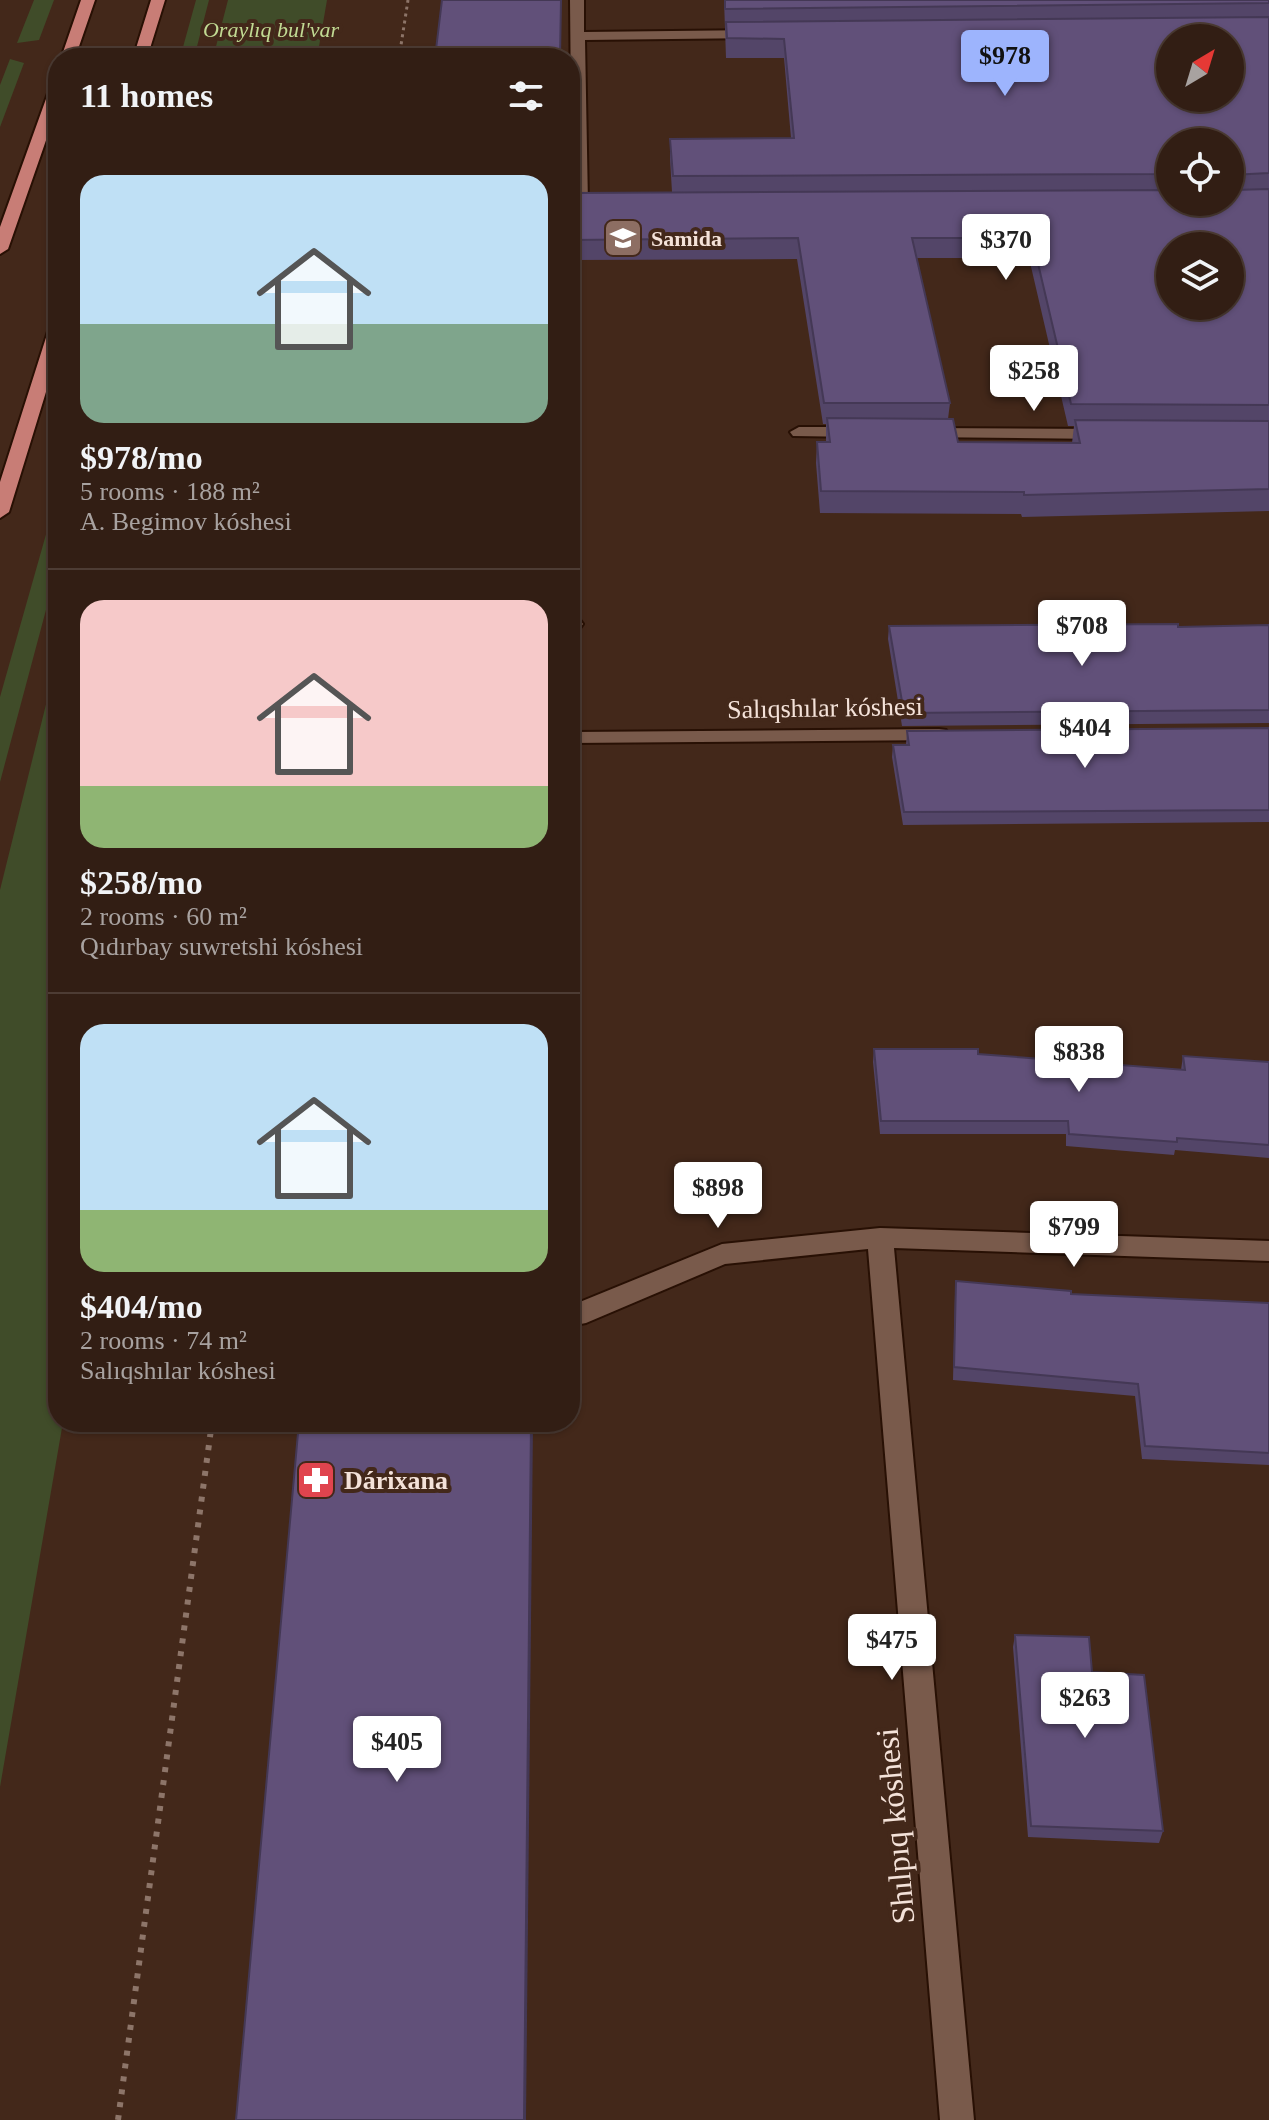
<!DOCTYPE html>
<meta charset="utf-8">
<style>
:root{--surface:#321e14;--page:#3a271d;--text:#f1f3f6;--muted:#a8a2a0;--line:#4d3c34;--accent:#9db4fd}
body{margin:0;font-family:Georgia,serif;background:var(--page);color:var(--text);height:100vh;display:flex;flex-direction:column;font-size:30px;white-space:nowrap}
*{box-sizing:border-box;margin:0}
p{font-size:26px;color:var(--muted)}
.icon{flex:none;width:44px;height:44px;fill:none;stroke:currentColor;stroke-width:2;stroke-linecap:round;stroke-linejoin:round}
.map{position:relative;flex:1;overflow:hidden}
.details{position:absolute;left:48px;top:48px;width:532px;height:1384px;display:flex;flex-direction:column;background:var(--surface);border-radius:32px;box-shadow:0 2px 6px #0004,0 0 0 2px var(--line)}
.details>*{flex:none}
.needle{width:52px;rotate:38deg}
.buttons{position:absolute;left:1156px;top:24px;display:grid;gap:16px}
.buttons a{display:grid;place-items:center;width:88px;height:88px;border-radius:50%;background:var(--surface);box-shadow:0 2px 6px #0004,0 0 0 2px var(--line);font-size:40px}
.price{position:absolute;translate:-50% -68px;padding:0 18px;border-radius:8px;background:#fff;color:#222;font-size:26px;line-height:52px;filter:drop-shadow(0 2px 4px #0008)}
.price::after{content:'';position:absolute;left:50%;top:48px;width:24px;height:18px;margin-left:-12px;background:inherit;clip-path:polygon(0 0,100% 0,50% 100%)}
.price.active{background:var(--accent);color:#111}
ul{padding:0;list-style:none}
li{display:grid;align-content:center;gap:16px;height:424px;padding:0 32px}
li+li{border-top:2px solid var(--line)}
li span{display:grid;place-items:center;height:248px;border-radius:24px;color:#555}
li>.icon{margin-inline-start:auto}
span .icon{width:144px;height:144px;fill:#fffc;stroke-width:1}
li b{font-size:34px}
h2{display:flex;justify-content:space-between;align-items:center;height:96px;padding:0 32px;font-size:34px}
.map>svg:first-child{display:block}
</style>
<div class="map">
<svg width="1269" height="2120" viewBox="0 0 1269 2120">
<rect width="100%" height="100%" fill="#43281a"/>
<!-- green -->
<path fill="#404c29" d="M34,0H54L39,40L17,43Z
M196,0H209L194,58H180Z
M228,0H327L317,58H213Z
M10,59L24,63L0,127V85Z
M58,492V565L0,782V697Z
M58,656V1422H63L0,1787V890Z"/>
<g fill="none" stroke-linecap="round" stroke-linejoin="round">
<defs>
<path id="minor" d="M570,0H584V32L759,30L766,34L759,38L585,40L588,205L580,210L572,205Z
M799,427H859L868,432L859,437L793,436L790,432Z
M923,428L1103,429L1112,434L1103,439L917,437L914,433L917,429Z
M570,618L580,620L583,624L580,628L570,630Z
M939,729L946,730L949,735L946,740L570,743V733L574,732Z
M880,1228L1269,1241V1261L894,1248L974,2120H940L868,1249L725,1264L586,1323L570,1326V1306L722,1244Z"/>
<path id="major" d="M81,0H95L75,58H61Z
M151,0H165L147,58H133Z
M58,81V106L8,249L0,254V227L51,85Z
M58,320V353L9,512L0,518V482L50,325Z"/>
</defs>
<!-- minor casing -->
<use href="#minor" stroke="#281004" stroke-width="4"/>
<!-- major casing -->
<use href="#major" stroke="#281004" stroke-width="4"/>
<!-- path-far1 -->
<path stroke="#8d7569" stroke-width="3" stroke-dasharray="3 4" stroke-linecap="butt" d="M399,58L408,0"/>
<!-- path -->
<path stroke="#8d7569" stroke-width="6" stroke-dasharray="5 8" stroke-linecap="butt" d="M118,2120L212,1422"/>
<!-- minor -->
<use href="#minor" fill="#795a4b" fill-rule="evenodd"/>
<!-- major -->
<use href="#major" fill="#c87d76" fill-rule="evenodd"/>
</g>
<!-- wall -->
<path fill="#534568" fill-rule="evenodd" d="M724,0H1269V511L1022,517L1021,514L820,513L816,463L817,442H826V424H823L797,259L570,260V193L672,192L670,159V139L791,138L784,58H726ZM1170,142H1230V202H1170ZM917,258H1029L1068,426H1074L1072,443L958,442L948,419L950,403Z
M1269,625V723L902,726L888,639L889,626L1178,627Z
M1269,728V822L903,825L892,757L893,745H906L907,731Z
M874,1049L978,1054L1181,1070L1183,1056L1269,1062V1158L1175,1150L1174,1155L1066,1146V1134H880L873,1062Z
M956,1281L1071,1294L1269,1303V1465L1142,1459L1135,1396L953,1380L955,1294Z
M1015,1635L1092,1672L1163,1831L1159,1843L1028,1837L1013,1647Z"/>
<!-- shaded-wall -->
<path fill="#443855" d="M531,1422H533L526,2120H524Z"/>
<!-- building -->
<path fill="#615079" stroke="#443855" stroke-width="2" fill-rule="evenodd" d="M442,0H561L560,58H435Z
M725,0H1269V3L725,9Z
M1269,17V173L1231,175L1230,179V142H1170V174L673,176L670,139L794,138L784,39L727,38L726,22ZM1170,38H1230V98H1170Z
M1230,187L1234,190L1269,189V405L1071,404L1032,238H912L950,403H824L798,238L570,240V193L1170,190V202H1230ZM1170,246H1230V306H1170Z
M827,418L953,419L958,442L1080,443L1075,420L1269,421V489L1024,495V492L821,491L817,442H830Z
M1178,624V627L1269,625V710L904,713L889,626Z
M1269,728V810L904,812L893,745H909L907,731Z
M874,1049H978V1054L1185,1070L1183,1056L1269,1062V1145L1177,1138V1142L1069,1134L1068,1121H881Z
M956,1281L1071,1291V1294L1269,1303V1453L1145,1446L1138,1384L954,1367Z
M299,1422H531L524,2120H236Z
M1015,1635L1089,1637L1092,1672L1144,1675L1163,1831L1031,1826Z"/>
<!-- icons -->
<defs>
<symbol id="school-square" viewBox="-11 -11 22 22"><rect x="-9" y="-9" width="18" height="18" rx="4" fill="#8d6e63" stroke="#43281a"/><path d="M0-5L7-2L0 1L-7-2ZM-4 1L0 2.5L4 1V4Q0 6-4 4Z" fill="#fff"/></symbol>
<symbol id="pharmacy-square" viewBox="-11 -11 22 22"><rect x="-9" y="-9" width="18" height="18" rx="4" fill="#e0444e" stroke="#43281a"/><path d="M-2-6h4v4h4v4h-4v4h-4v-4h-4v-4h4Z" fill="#fff"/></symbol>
</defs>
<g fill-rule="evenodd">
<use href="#school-square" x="601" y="216" width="44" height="44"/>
<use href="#pharmacy-square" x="294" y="1458" width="44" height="44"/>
</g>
<g text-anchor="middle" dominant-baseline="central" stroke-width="8" stroke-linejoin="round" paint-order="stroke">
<!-- far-park labels -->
<g font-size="22" font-style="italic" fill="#c1da93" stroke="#43281a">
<text x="271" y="29">Oraylıq bul'var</text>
</g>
<!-- far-poi labels -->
<g font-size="22" font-weight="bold" fill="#f4e2d9" stroke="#43281a" text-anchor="start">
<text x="651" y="238">Samida</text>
</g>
<!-- street labels -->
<g font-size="26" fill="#f4e2d9" stroke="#43281a">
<text transform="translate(825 708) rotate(-1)">Salıqshılar kóshesi</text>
</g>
<!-- poi labels -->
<g font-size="26" font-weight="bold" fill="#f4e2d9" stroke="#43281a" text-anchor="start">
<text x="344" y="1480">Dárixana</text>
</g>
<!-- near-street labels -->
<g font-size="32" fill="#f4e2d9" stroke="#43281a">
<text transform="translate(895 1826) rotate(-95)">Shılpıq kóshesi</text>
</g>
</g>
</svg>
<div class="buttons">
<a><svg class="needle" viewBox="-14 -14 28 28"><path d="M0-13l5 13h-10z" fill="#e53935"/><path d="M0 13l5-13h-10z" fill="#a8a2a0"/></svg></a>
<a><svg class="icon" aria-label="locate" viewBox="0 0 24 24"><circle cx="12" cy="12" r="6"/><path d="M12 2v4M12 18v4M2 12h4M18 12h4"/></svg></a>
<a><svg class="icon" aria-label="layers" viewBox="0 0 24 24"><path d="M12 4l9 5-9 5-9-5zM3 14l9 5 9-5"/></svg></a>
</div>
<b class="price active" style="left:1005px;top:98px">$978</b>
<b class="price" style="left:1006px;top:282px">$370</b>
<b class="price" style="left:1034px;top:413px">$258</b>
<b class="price" style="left:1082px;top:668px">$708</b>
<b class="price" style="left:1085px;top:770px">$404</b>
<b class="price" style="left:1079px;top:1094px">$838</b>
<b class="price" style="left:718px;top:1230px">$898</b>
<b class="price" style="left:1074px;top:1269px">$799</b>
<b class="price" style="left:892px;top:1682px">$475</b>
<b class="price" style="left:1085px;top:1740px">$263</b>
<b class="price" style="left:397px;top:1784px">$405</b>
<section class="details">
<h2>11 homes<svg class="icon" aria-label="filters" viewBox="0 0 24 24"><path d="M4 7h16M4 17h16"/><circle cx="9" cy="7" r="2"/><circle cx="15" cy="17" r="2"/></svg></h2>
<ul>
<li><span style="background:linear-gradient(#bfe0f5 60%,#7fa58c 0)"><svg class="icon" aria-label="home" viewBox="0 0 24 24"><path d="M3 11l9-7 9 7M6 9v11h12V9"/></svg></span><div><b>$978/mo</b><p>5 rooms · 188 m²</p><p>A. Begimov kóshesi</p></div></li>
<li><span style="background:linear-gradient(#f6c9c9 75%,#8fb573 0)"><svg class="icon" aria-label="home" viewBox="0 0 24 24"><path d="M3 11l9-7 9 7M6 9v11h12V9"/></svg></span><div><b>$258/mo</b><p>2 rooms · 60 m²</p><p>Qıdırbay suwretshi kóshesi</p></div></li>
<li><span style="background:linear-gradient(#bfe0f5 75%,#8fb573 0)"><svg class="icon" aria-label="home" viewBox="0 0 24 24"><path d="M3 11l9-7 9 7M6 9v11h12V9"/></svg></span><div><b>$404/mo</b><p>2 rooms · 74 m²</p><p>Salıqshılar kóshesi</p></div></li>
</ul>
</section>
</div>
